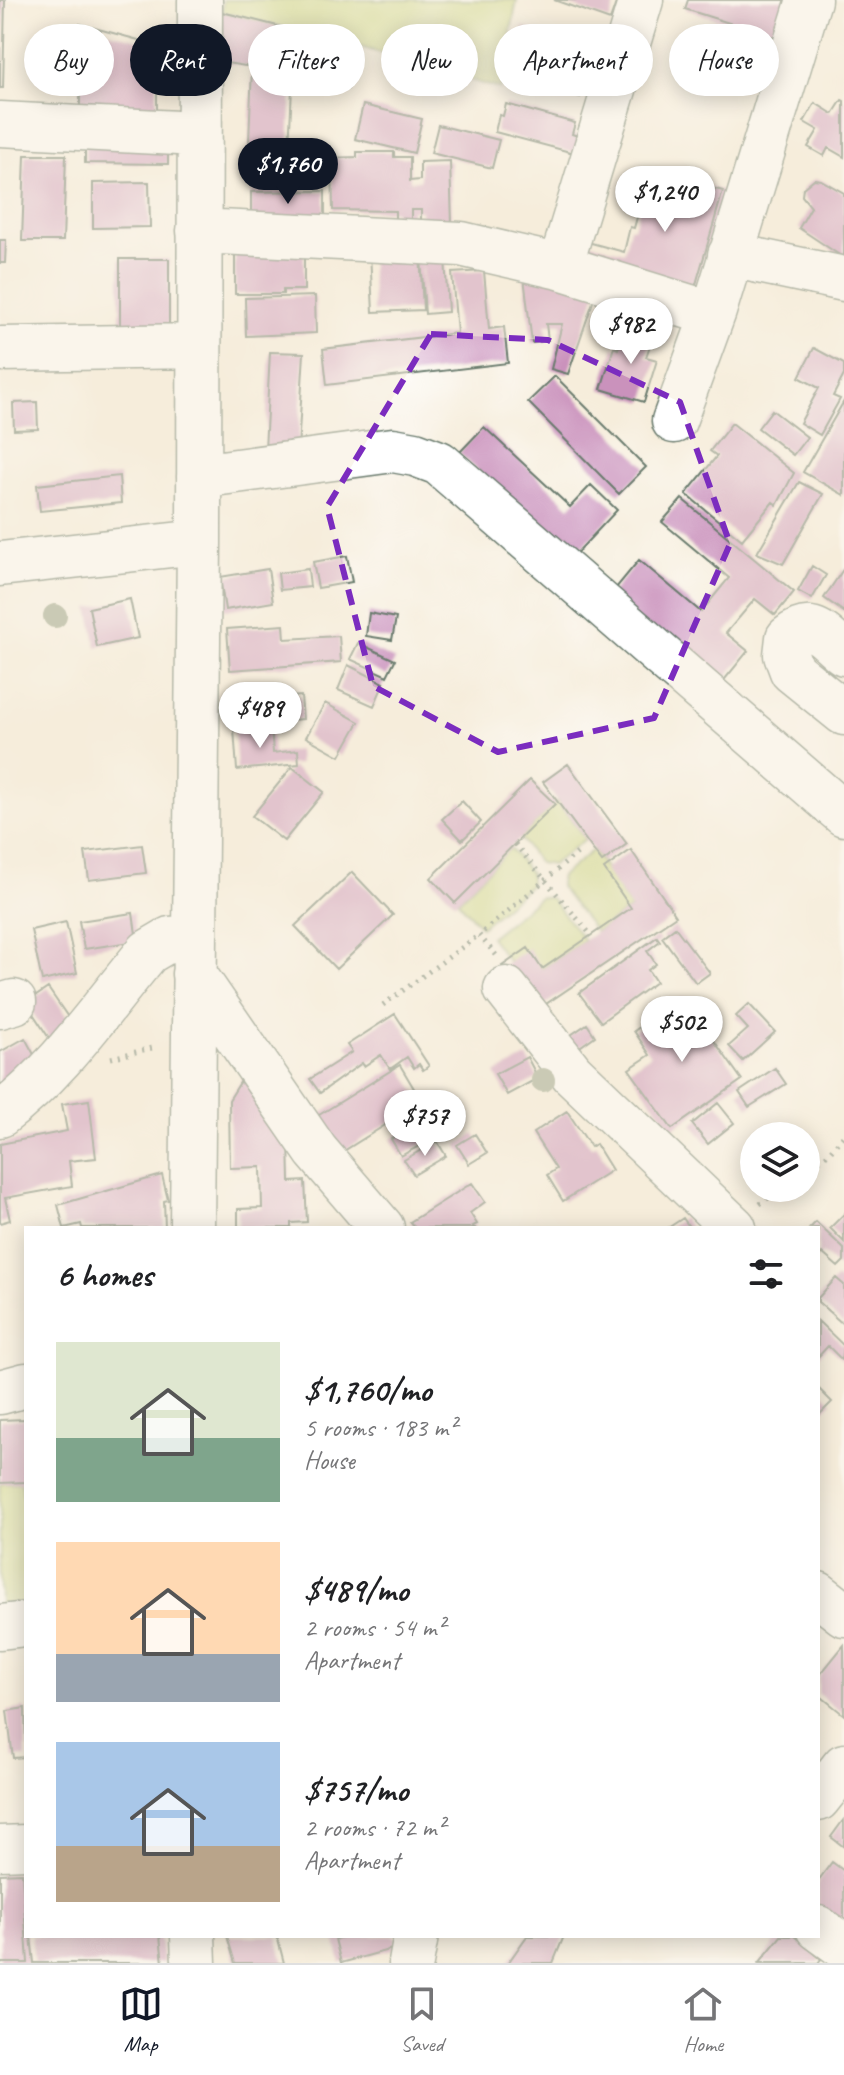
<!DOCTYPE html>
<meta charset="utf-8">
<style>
:root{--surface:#fff;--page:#f6f6f6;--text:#202124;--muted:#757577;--line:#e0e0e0;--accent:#111827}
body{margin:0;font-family:Caveat,sans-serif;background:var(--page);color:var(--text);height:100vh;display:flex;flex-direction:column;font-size:30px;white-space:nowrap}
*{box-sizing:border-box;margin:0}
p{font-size:26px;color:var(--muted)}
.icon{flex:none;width:44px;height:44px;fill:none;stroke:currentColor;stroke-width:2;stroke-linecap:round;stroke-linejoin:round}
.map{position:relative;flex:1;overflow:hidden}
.details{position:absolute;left:24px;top:1226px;width:796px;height:712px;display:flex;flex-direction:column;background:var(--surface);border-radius:0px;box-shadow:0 4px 20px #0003}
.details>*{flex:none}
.guide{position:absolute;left:24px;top:24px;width:796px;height:72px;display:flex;gap:16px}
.controls{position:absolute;left:740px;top:1122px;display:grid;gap:16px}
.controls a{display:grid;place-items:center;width:80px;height:80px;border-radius:50%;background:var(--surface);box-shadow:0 4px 20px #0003;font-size:40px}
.price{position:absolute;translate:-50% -68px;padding:0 18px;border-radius:28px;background:#fff;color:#222;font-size:26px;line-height:52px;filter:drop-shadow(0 2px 4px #0008)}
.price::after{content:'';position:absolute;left:50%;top:48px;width:24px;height:18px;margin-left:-12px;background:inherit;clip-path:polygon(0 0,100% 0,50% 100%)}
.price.on{background:var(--accent);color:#fff}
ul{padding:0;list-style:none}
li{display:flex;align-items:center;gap:24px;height:200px;padding:0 32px}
li span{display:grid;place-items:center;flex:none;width:224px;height:160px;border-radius:0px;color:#555}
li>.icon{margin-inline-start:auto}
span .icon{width:96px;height:96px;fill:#fffc;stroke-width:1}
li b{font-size:34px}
h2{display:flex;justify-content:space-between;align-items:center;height:96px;padding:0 32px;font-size:34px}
.chip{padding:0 28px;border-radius:36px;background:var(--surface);box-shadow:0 4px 20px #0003;font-size:28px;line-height:72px}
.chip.on{background:var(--accent);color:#fff}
.tabs{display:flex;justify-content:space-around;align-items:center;height:112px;border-top:2px solid var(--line);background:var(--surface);font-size:22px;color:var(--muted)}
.tabs a{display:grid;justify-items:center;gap:4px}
.tabs .on{color:var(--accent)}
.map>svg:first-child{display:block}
</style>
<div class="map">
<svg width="844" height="1963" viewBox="0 0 844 1963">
<rect width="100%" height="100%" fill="#fff"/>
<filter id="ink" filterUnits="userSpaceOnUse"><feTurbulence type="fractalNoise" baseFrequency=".0125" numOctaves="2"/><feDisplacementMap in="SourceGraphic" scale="16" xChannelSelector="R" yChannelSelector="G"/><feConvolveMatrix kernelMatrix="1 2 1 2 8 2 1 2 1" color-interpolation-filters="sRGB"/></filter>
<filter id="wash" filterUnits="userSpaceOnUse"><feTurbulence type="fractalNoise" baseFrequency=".006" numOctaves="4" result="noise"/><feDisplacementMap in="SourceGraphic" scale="32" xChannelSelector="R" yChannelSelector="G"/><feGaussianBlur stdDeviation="1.8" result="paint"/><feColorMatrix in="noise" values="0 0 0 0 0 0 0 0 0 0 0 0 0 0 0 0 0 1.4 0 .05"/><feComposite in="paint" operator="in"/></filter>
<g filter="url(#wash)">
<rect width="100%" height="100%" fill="#f6eddb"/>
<!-- green -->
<path fill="#c2d275" stroke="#708854" stroke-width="2" d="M223,0H517L500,89L357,46L222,12Z
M557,801L585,839L552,865L539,863L520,838Z
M510,848L530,873V885L481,927L458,901Z
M593,850L631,908L596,932L560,887V877Z
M540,897L551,898L584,940L542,969L509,962L490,937Z
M21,1482L26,1515V1605L0,1609V1483Z"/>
<g id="blocks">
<!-- building -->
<path fill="#ca92bc" d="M0,0H5L3,88H0Z
M554,0H617L610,20Z
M688,0H789L777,38L685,9Z
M222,12L357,46L348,89L292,88L288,168L248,167L252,67L220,62Z
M80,24L157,45V117L80,115Z
M523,27L594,46L580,97L509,76Z
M842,100L844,101V157L828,148L824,156L808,147L818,130L804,122L815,103L833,114Z
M506,104L575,123L572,134L590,140L585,156L495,132L499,115L503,116Z
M363,105L422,119L414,153L355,139Z
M438,125L499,140L492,168L431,153Z
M85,140L168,142V164L85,163Z
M357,152H394V157H410V181L420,180V162L450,161L452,224L421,225V210H411V219H395V211L333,210L332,158L357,157Z
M25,155H66L63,241H22Z
M650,171L723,191L694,291L579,261L584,241L624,252L630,227L634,228Z
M814,179L821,180L844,193V258L799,228L811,207L802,196L803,188Z
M149,182L150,227L93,228V183Z
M325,191V221L251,222V192Z
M0,240H6L5,263H0Z
M235,248H304V290H283V294H235Z
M370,252L420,253L423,310L373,312Z
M445,256L448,312L425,314L421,258Z
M120,259H169V331L120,332Z
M523,269L596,293L568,374L551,369L562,324H546L548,340L532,343Z
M484,271L489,329L504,327L508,363L327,385L323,349L457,333L452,273Z
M315,296L316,333L246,336L245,298Z
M624,303L647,309L642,325L619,318Z
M626,325L654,334L646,357L657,360L644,402L601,389L614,347L618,349Z
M814,348L844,364V375L833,396L840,399L820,435L800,423L819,388L799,377Z
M270,352L304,353L298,449L265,450Z
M555,376L646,467L619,494L528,402Z
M844,401V495L803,472Z
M37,402L38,429L14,430L13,403Z
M772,410L807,437L793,455L758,428Z
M732,423L794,473L777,505L773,502L742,540L686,494L717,456L710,451Z
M484,427L570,507L591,485L617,510L571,559L459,453Z
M119,476L121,503L40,511L37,485Z
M799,482L823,494L783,564L757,553Z
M682,499L794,592L775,615L755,599L726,633L748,651L716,690L606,600L639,560L701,612L729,578L662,522Z
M347,556L352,582L318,588L313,562Z
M812,566L826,575L812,599L798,591Z
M844,568V612L824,598Z
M268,569L273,602L225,610L220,577Z
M308,569L310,587L280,590L278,573Z
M130,599L138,638L97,647L89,608Z
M369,613L396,618L392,640L366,636Z
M284,625L285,639L339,636L341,662L230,670L227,629Z
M358,643L395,660L387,676L350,659Z
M348,665L384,683L374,706L338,690Z
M301,696L303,719L235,725L233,702Z
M325,703L359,722L340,756L306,737Z
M271,725L273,753L298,750L299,764L237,770L234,729Z
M568,764L627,844L602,862L543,782Z
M292,767L324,792L284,841L252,816Z
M530,780L555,804L455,903L431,878Z
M462,801L481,822L462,840L442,819Z
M142,845L146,873L89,880L85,852Z
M631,850L676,916L534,1012L502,966L528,948L542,969L631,908L604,869Z
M352,872L393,915L336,969L295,926Z
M133,913L137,941L84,949L79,921Z
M66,922L77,973L42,981L31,930Z
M675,927L710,973L696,983L662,937Z
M657,937L660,941L647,951L656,964L648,970L656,982L601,1022L579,993Z
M48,988L74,1026L51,1041L26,1003Z
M683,997L742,1080L672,1129L629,1069L650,1055L634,1031Z
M749,1004L775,1032L743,1061L729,1046L748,1029L736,1016Z
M395,1014L429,1066L423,1070L419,1064L414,1068L407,1057L390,1069L381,1055L364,1066L362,1063L320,1093L310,1079L352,1052L347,1045Z
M587,1024L595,1036L574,1051L565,1039Z
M25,1038L44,1073L0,1091V1052Z
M527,1057L538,1078L507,1095L495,1074Z
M400,1065L422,1102L334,1157L311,1120Z
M249,1068L289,1139L290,1182L305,1181L307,1222L291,1223V1228H238V1209L262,1208L261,1167L230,1168L229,1100Z
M775,1068L786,1084L749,1107L739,1092Z
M89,1100L96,1158L69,1161L72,1186L5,1198L10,1220L0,1223V1144L67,1131L62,1104Z
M718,1103L734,1123L708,1144L692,1124Z
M567,1111L591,1147L596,1144L612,1170L563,1201L547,1175L556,1169L533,1133Z
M422,1121L432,1139L401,1156L391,1139Z
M475,1134L487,1153L469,1164L457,1145Z
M437,1141L446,1156L414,1175L404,1160Z
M162,1175L168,1200L164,1201L165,1228H82L81,1224L64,1228L58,1205Z
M472,1183L485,1202L470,1213L477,1224L473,1226L475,1228H415L410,1222Z
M844,1214V1242L830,1228Z
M683,1218L690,1228H668Z
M816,1222L844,1249V1261L838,1267L822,1253L818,1258V1228H810Z
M836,1278L844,1285V1325L818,1302V1298Z
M818,1321L844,1346L842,1360L828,1346L818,1357Z
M818,1388L832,1402L818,1416Z
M26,1419V1482L0,1483V1420Z
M844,1645V1715L818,1694V1677Z
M25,1708L26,1757L13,1758L7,1711Z
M844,1819V1847L831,1837Z
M832,1862L844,1871V1930L818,1910V1881Z
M22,1873L28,1963H0V1874Z
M31,1936H160L163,1963H34Z
M227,1936H277L284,1963H235Z
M348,1936H396V1948L341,1963L335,1939Z
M527,1936H564L553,1963H508Z
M781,1936H794L821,1959L818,1963H759Z"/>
</g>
</g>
<g filter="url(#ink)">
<use href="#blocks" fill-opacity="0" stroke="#6a7b6e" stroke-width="2"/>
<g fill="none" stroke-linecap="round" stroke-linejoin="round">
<defs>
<path id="minor" d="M0,124L198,134
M199,231L461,244L560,267L693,308L714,311L809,0
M730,255L844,279
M560,267L641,0
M0,349L199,346
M674,421L714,311
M199,476L393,450L415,454L439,463L844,814
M0,564L199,542
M844,653C823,636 813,617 788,638L786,655L792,671L844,713
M194,974L316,1151L382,1228
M506,989L572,1073L734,1228
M0,1006L14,1002
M0,1115C59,1071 101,1008 148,952L170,939L195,937
M192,1228L199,542L200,0
M0,1392L26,1385
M818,1594L844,1614
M0,1627L26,1624
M818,1799L844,1766
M0,1848L26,1847
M818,1928L844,1947
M193,1936L194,1963
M411,1963L416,1936"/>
</defs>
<!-- minor casing -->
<use href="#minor" stroke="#6a7b6e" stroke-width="47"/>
<!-- path -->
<path stroke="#6a7b6e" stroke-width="5" stroke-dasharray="2 6" stroke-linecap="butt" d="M515,844L591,935
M496,955L479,935L581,850
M383,1005L479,935
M111,1058L156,1047
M806,1170L828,1154L844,1135
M760,1204L782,1188"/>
<!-- minor -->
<use href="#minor" stroke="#fff" stroke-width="44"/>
</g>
<!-- trees -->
<g fill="#96a188">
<circle cx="55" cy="616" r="12"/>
<circle cx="543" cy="1080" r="12"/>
</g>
</g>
<!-- marked area -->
<path d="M0 0H844V1963H0ZM431,334L548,340L680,402L730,544L654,718L498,752L373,686L327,507Z" fill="#f6eddb" fill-opacity=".55" fill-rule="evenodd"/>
<path fill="none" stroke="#7b2cbf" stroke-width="6" stroke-dasharray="16 10" stroke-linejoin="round" d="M431,334L548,340L680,402L730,544L654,718L498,752L373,686L327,507Z"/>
</svg>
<div class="controls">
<a><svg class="icon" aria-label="layers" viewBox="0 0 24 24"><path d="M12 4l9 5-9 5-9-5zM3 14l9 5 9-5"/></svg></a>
</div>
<b class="price on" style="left:288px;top:206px">$1,760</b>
<b class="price" style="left:665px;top:234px">$1,240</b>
<b class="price" style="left:631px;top:366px">$982</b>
<b class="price" style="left:260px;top:750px">$489</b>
<b class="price" style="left:682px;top:1064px">$502</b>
<b class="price" style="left:425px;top:1158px">$757</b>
<div class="guide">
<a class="chip">Buy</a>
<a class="chip on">Rent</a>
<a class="chip">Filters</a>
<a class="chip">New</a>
<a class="chip">Apartment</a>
<a class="chip">House</a>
</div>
<section class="details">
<h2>6 homes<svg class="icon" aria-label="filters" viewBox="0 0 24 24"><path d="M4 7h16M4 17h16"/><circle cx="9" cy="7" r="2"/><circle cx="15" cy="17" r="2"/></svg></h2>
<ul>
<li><span style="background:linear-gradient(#dfe7d0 60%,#7fa58c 0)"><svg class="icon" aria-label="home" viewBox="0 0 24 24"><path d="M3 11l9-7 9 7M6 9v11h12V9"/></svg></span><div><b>$1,760/mo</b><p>5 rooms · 183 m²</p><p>House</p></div></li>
<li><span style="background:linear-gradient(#ffd9b3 70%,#9aa5b1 0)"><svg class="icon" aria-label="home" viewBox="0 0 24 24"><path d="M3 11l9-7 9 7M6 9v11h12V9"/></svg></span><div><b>$489/mo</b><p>2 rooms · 54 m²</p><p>Apartment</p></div></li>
<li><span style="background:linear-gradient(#a9c7e8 65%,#b9a48a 0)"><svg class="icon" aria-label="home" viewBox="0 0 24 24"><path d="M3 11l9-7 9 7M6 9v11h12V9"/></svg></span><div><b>$757/mo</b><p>2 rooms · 72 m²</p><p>Apartment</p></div></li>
</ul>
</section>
</div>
<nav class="tabs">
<a class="on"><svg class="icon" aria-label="map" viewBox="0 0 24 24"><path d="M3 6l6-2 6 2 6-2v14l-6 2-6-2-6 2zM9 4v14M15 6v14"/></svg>Map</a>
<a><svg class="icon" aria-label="saved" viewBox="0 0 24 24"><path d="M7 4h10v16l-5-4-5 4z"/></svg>Saved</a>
<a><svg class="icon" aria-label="home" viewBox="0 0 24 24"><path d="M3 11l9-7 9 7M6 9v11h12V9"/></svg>Home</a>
</nav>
